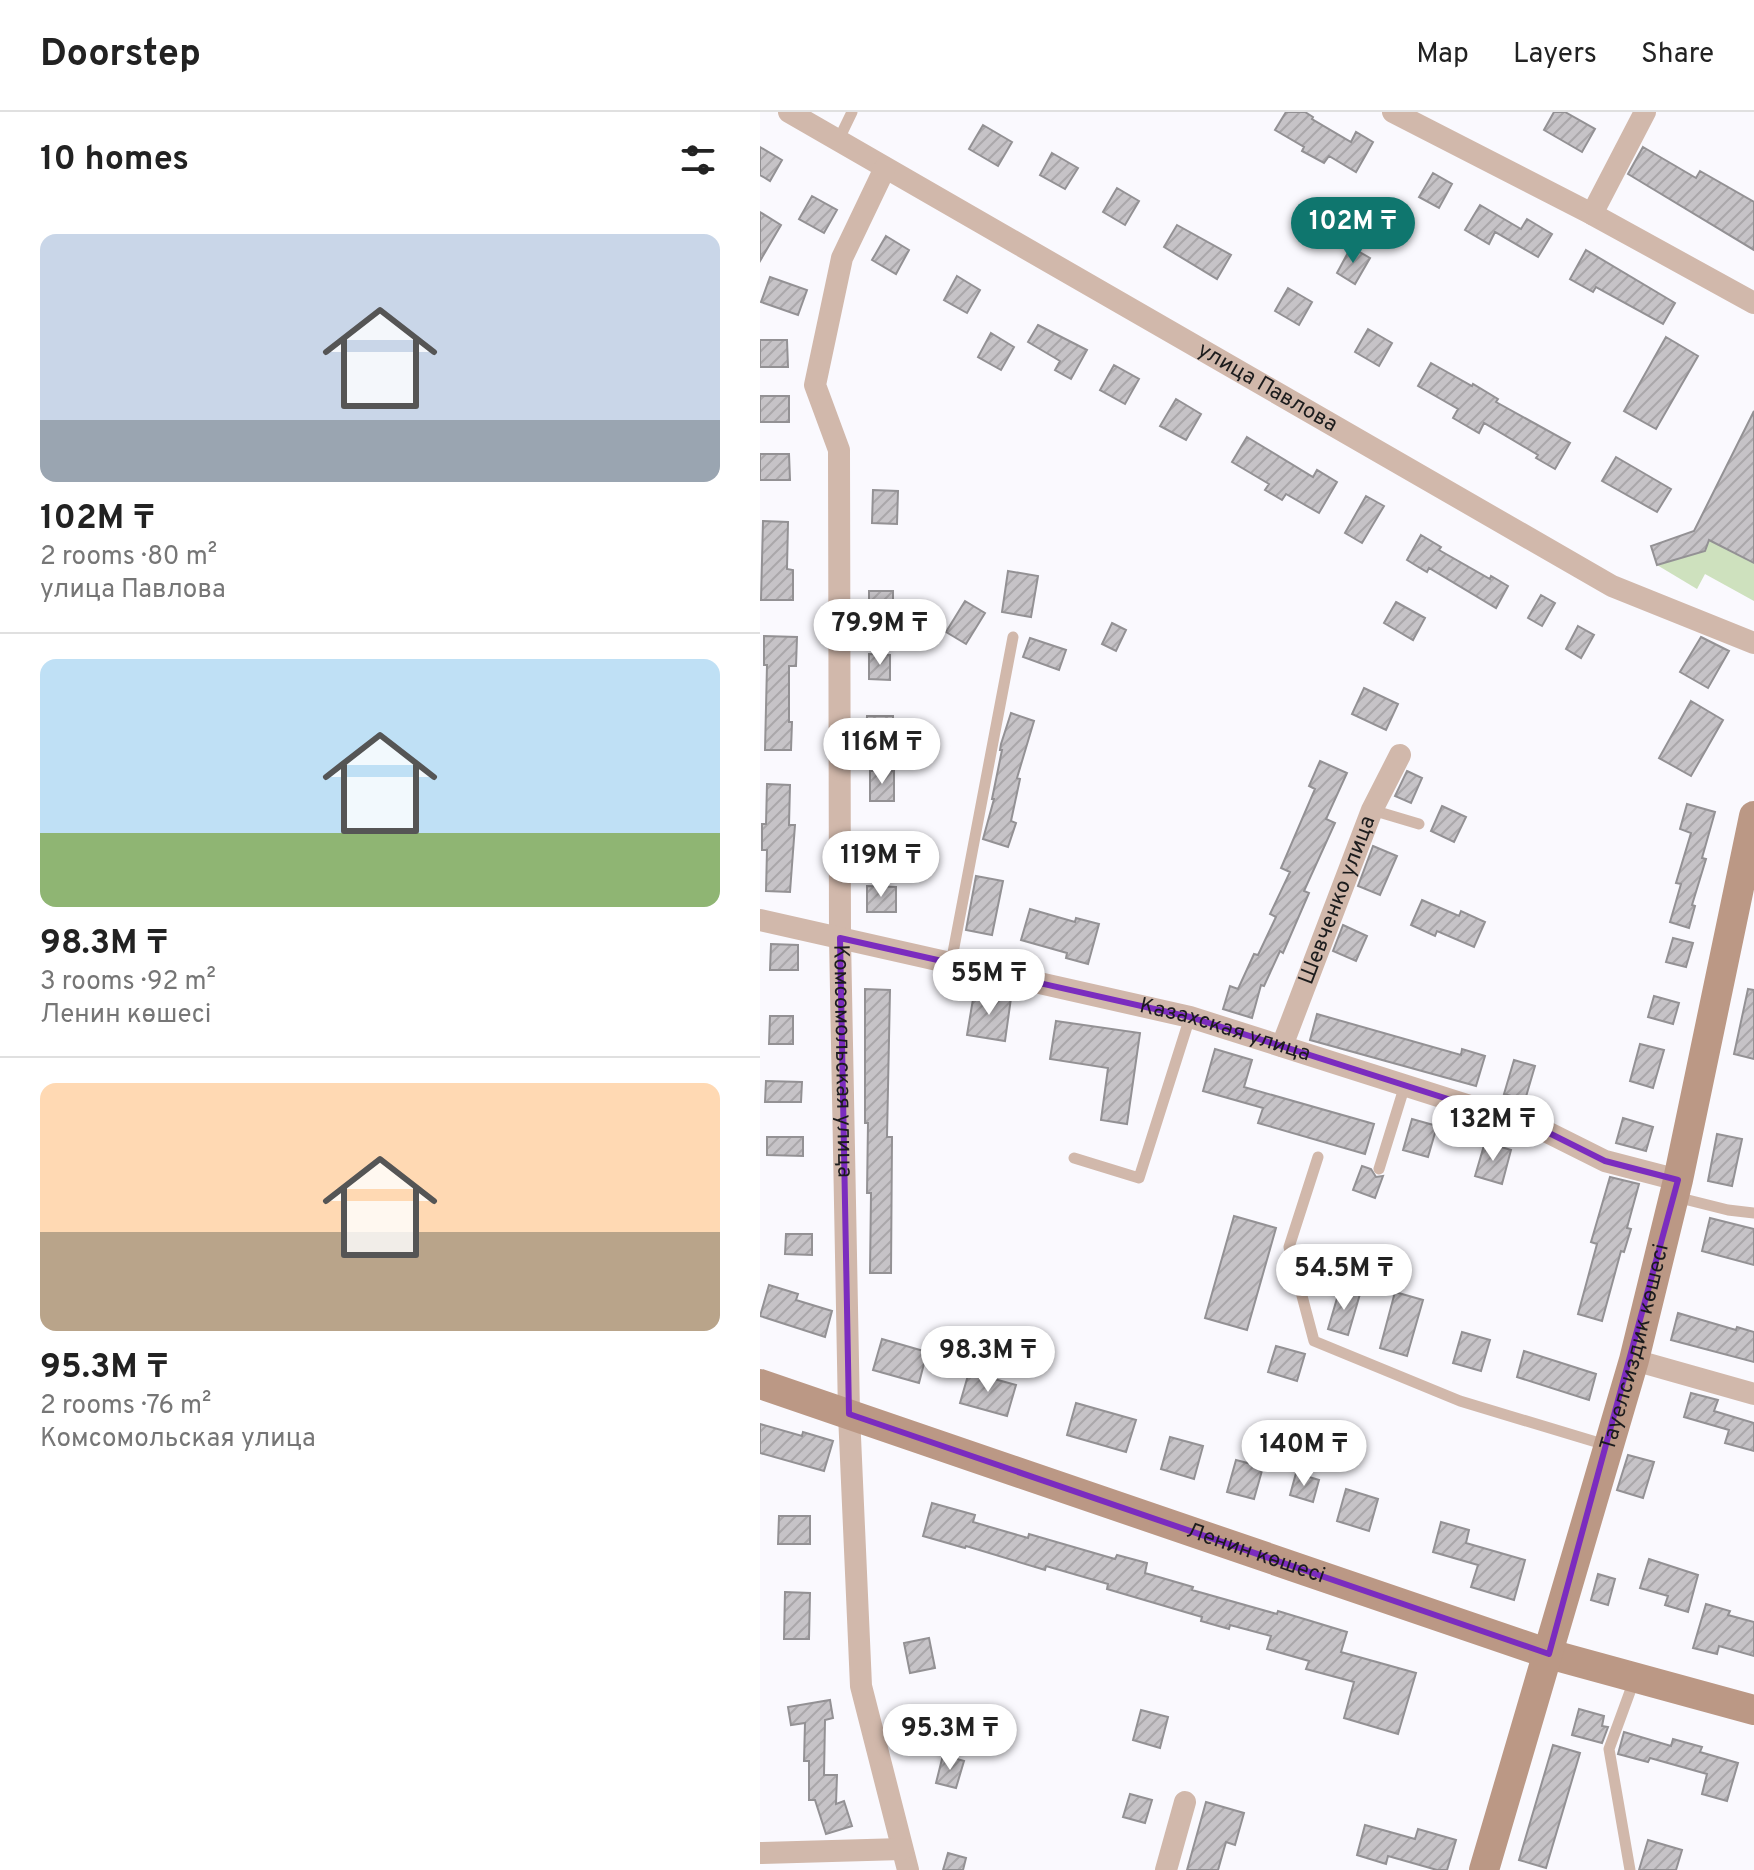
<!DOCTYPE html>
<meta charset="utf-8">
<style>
:root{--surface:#fff;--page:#f6f6f6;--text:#222;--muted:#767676;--line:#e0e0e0;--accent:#0f766e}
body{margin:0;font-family:Overpass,sans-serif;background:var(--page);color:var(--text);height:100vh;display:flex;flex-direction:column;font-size:30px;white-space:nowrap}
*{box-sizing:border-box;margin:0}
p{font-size:26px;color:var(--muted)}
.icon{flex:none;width:44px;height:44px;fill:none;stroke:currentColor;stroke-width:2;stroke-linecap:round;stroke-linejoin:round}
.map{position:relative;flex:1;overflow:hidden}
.panel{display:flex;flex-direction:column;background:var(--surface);width:760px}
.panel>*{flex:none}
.price{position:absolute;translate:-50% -68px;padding:0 18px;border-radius:28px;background:#fff;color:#222;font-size:26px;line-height:52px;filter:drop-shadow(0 2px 4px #0008)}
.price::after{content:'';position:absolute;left:50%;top:48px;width:24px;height:18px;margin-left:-12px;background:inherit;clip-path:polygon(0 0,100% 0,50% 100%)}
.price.current{background:var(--accent);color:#fff}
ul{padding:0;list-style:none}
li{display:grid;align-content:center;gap:16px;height:424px;padding:0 40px}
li+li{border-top:2px solid var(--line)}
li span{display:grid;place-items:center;height:248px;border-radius:16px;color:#555}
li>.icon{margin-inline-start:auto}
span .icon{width:144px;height:144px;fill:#fffc;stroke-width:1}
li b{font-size:34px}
h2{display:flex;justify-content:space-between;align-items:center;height:96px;padding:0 40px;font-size:34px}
header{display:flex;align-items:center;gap:48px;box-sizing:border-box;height:112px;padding:0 40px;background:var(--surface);border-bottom:2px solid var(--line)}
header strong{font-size:38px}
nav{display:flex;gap:44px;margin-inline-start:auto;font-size:28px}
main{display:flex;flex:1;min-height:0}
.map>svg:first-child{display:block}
</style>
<header>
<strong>Doorstep</strong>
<nav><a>Map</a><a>Layers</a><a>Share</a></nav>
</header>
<main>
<section class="panel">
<h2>10 homes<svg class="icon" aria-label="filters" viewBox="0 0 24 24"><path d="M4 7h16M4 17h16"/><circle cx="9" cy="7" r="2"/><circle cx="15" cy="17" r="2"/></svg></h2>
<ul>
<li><span style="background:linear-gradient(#c9d6e8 75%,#9aa5b1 0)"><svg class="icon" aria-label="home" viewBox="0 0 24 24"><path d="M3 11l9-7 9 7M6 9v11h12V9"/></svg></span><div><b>102M ₸</b><p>2 rooms · 80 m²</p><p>улица Павлова</p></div></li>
<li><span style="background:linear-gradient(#bfe0f5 70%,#8fb573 0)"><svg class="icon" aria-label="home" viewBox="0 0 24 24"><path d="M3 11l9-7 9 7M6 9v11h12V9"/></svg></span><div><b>98.3M ₸</b><p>3 rooms · 92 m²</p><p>Ленин көшесі</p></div></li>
<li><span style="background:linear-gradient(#ffd9b3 60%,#b9a48a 0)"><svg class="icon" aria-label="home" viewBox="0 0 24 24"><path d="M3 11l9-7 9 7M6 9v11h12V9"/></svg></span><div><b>95.3M ₸</b><p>2 rooms · 76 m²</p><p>Комсомольская улица</p></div></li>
</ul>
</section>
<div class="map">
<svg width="994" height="1758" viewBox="0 0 994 1758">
<defs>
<pattern id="building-hatch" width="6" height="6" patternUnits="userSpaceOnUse" patternTransform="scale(2)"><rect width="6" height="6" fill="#c6c3c7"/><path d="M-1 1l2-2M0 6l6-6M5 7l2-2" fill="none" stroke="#aaa7aa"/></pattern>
</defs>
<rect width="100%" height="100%" fill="#faf9fe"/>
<!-- green -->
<path fill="#cee1be" d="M949,428L994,451V489L945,462L937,477L897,453L944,439Z"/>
<!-- building -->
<path fill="url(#building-hatch)" stroke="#939194" stroke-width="2" d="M526,0H545L553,5L552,7L591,30L596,20L613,30L596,60L569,44L564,51L542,39L544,35L515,18Z
M794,0H805L835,17L822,40L784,18Z
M223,13L252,30L238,54L209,37Z
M0,35L22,48L10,69L0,63Z
M883,35L936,66L940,59L994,90V138L868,62Z
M292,41L318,56L305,77L280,63Z
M673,61L692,72L679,96L659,85Z
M357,76L379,89L365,113L343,100Z
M52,84L77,98L64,121L39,107Z
M720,93L761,117L767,107L792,122L778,145L735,120L729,132L705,118Z
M0,100L21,113L0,149Z
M417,113L471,143L457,167L404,135Z
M126,124L149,138L136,162L112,148Z
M591,135L610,146L595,172L577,161Z
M826,138L915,191L903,212L836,175L833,180L810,167Z
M197,164L220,178L207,201L184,188Z
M10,165L47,178L38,203L1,190Z
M528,176L552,190L539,213L515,199Z
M278,213L327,238L311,267L295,258L300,249L268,230Z
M608,217L632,231L619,254L595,240Z
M231,221L254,235L241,258L218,245Z
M906,225L938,244L896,317L864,299Z
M0,228H27L28,255H0Z
M671,251L712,274L713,272L738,287L736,290L810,331L795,357L776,346L778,343L724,311L719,321L693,306L698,297L658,274Z
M354,253L379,267L365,292L340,278Z
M0,284H29V310H0Z
M416,287L441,302L426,328L400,314Z
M994,299V451L949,428L945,439L897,453L891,434L934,419Z
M487,325L553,365L557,358L577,370L559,401L526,382L522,388L505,378L509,372L472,350Z
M0,342H29L30,368H0Z
M856,345L911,377L897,400L842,369Z
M113,378L138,379L137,412L112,411Z
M606,384L624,394L602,431L585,421Z
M3,409L28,410L27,457L33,458V488H1Z
M661,423L681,435L679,438L730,467L731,464L748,474L736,496L669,456L667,460L647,448Z
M248,459L278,464L271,505L242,500Z
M109,479H133V506H109Z
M781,483L795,491L782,514L768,506Z
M205,489L225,501L206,532L186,520Z
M636,490L665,506L653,528L624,511Z
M352,511L366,518L356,539L342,532Z
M818,514L834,523L821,546L806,537Z
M4,524L37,525L36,554H29V610H32L31,638H5L7,553H4Z
M941,525L969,539L948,576L920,560Z
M270,526L306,538L299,558L263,545Z
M109,542L130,543V568L109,567Z
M604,576L638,592L626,618L592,602Z
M931,589L963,608L931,664L899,646Z
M251,601L274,609L257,666L260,667L251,709L256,711L248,735L223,727L234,687H232L242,638H240L241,632Z
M107,604H133V632L106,631Z
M560,649L587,661L566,707L575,711L544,779L549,781L523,841L520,839L504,874L501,873L492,906L463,897L470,874L478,877L494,842L498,843L516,805L510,802L530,760L521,756L555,677L549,674Z
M110,659H134V689H110Z
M647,659L662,666L651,691L635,684Z
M7,672L30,673L29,713H35L30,780L6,779L7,738H2V712H6Z
M927,692L955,700L942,746L946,747L932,793L935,794L929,816L910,810L921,772L916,771L931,721L920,717Z
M682,694L706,705L694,730L671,719Z
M613,734L637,744L620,783L598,774Z
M216,764L243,769L232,823L206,818Z
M107,774L136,775V800H107Z
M662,788L699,804L701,799L725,810L714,835L677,819L675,824L651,813Z
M270,797L315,810L316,806L339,812L328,852L306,846L307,841L261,828Z
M583,813L607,824L596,849L573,839Z
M913,826L933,831L926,855L906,850Z
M11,832L38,833V858H10Z
M105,877L130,878L127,1025H132L131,1161H110L111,1081H107L108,1011H105Z
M988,877L994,878V947L974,942Z
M214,881L251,886L245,929L207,923Z
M894,884L919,891L913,912L888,905Z
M557,902L701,943L702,937L725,944L716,974L550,928Z
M10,904H33V932H9Z
M296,909L380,921L367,1012L341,1008L348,956L290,947Z
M880,932L904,938L893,976L870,969Z
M455,937L492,948L484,975L614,1012L605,1042L498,1011L503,996L443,979Z
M754,948L775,954L765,988L744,982Z
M6,969L42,970L41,990H5Z
M863,1006L893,1015L886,1039L856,1031Z
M652,1007L677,1014L668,1045L643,1038Z
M957,1022L982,1027L972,1074L948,1069Z
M7,1025H43V1044L7,1043Z
M725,1030L751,1038L742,1072L715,1064Z
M602,1054L611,1057L616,1065L623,1064L615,1086L593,1078Z
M850,1065L879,1072L867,1116L871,1117L864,1140L861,1139L842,1209L818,1202L837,1132L831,1130Z
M474,1104L516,1116L487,1218L445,1206Z
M950,1106L994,1117V1153L942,1139Z
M26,1122H52V1143L25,1142Z
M9,1173L38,1182L36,1188L72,1199L65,1225L0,1204Z
M580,1176L600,1182L588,1223L568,1217Z
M635,1180L663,1188L647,1244L620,1236Z
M918,1201L976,1218L977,1215L994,1220V1250L911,1228Z
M702,1220L730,1228L721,1259L693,1251Z
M122,1227L167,1240L159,1271L113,1258Z
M516,1234L545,1242L537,1269L508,1260Z
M764,1239L836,1262L829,1288L757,1265Z
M209,1260L256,1273L247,1304L200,1291Z
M931,1281L958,1288L954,1299L994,1311V1339L965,1331L969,1318L924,1305Z
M316,1291L376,1308L366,1340L307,1323Z
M0,1312L42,1324L43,1320L73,1329L64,1359L0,1341Z
M410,1325L443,1334L434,1367L401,1357Z
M868,1343L894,1350L883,1386L857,1378Z
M476,1348L503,1355L494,1387L467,1380Z
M536,1361L559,1368L553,1390L530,1383Z
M586,1377L618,1387L609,1419L577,1409Z
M172,1391L215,1403L213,1410L268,1426L269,1422L355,1447L357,1443L387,1451L385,1461L433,1475L432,1478L517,1502L518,1499L587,1520L581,1540L656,1561L638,1622L584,1606L594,1570L546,1557L549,1549L507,1537L511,1524L470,1513L469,1517L441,1509L442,1505L347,1477L348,1472L286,1454L285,1458L206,1434L205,1436L163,1424Z
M19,1404H50V1432H18Z
M681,1410L709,1418L706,1431L765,1448L754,1488L711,1475L718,1453L673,1440Z
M889,1447L938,1463L928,1500L905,1493L908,1484L880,1476Z
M838,1462L855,1467L848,1493L831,1488Z
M25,1480L50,1481L49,1527H24Z
M946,1492L970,1499L968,1503L994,1510V1544L959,1534L957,1542L933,1536Z
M169,1526L175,1556L150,1561L144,1531Z
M70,1588L73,1606L65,1608L64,1663H77L76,1692L84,1689L92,1714L66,1722L55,1688H49V1649H44L45,1611L31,1613L28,1595Z
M819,1597L844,1604L842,1614L848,1615L842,1631L812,1623Z
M381,1598L408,1605L400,1636L373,1628Z
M864,1620L911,1634L913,1627L942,1635L940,1640L978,1651L967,1689L942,1682L947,1662L890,1646L888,1650L858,1642Z
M793,1633L820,1641L786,1756L759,1748Z
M183,1643L204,1649L196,1676L176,1671Z
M370,1682L392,1688L385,1711L363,1705Z
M446,1690L484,1701L475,1733L466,1730L458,1758H427Z
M605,1713L655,1727L658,1717L696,1728L687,1758H677L628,1744L626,1752L597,1743Z
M888,1728L922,1738L916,1758H879Z
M188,1741L206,1746L203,1758H183Z"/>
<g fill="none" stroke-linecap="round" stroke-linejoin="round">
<!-- lane -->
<path stroke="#d1b8ab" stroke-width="11" d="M78,29L92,0
M612,698L659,712
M191,851L253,525
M558,1045L529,1135L554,1229L700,1289L846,1333
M314,1046L379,1066L430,905
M619,1057L645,973
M916,1085L968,1098L994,1101
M870,1758L849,1637L875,1566"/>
<!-- street -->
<g stroke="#d1b8ab" stroke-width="22">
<path id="s1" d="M29,0L852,474L994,531"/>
<path d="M633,0L832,102L994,191"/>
<path id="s2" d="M125,56L82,146L55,273L79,338L80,826L89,1302L101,1574L148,1758"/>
<path d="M832,102L885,0"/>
<path id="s3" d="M0,808L430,905L779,1016L845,1049L918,1068"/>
<path id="s4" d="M522,934L612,698L640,643"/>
<path d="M874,1248L994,1282"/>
<path d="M0,1741L142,1737"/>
<path d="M406,1758L425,1690"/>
</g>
<!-- secondary -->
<g stroke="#bb9885" stroke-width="30">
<path id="s5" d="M0,1272L789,1542L994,1598"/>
<path id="s6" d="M724,1758L874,1248L918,1068L994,704"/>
</g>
</g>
<!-- marked area -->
<path fill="none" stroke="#7b2cbf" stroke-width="6" stroke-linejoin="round" d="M80,826L430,905L779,1016L845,1049L918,1068L789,1542L89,1302Z"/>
<g text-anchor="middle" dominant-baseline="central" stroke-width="6" stroke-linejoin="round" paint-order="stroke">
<!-- street labels -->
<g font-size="22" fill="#1c1c1d" stroke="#fff">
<text stroke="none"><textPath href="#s1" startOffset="552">улица Павлова</textPath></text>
<text stroke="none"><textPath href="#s4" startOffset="156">Шевченко улица</textPath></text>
<text stroke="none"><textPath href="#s3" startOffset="478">Казахская улица</textPath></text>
<text stroke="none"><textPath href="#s2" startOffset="910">Комсомольская улица</textPath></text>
<text stroke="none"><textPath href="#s6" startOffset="544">Тауелсиздик көшесі</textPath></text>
<text stroke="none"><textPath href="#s5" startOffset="524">Ленин көшесі</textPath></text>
</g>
</g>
</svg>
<b class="price current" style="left:593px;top:153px">102M ₸</b>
<b class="price" style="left:120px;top:555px">79.9M ₸</b>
<b class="price" style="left:122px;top:674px">116M ₸</b>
<b class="price" style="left:121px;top:787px">119M ₸</b>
<b class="price" style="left:229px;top:905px">55M ₸</b>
<b class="price" style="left:733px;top:1051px">132M ₸</b>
<b class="price" style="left:584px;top:1200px">54.5M ₸</b>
<b class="price" style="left:228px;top:1282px">98.3M ₸</b>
<b class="price" style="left:544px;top:1376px">140M ₸</b>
<b class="price" style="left:190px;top:1660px">95.3M ₸</b>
</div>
</main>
